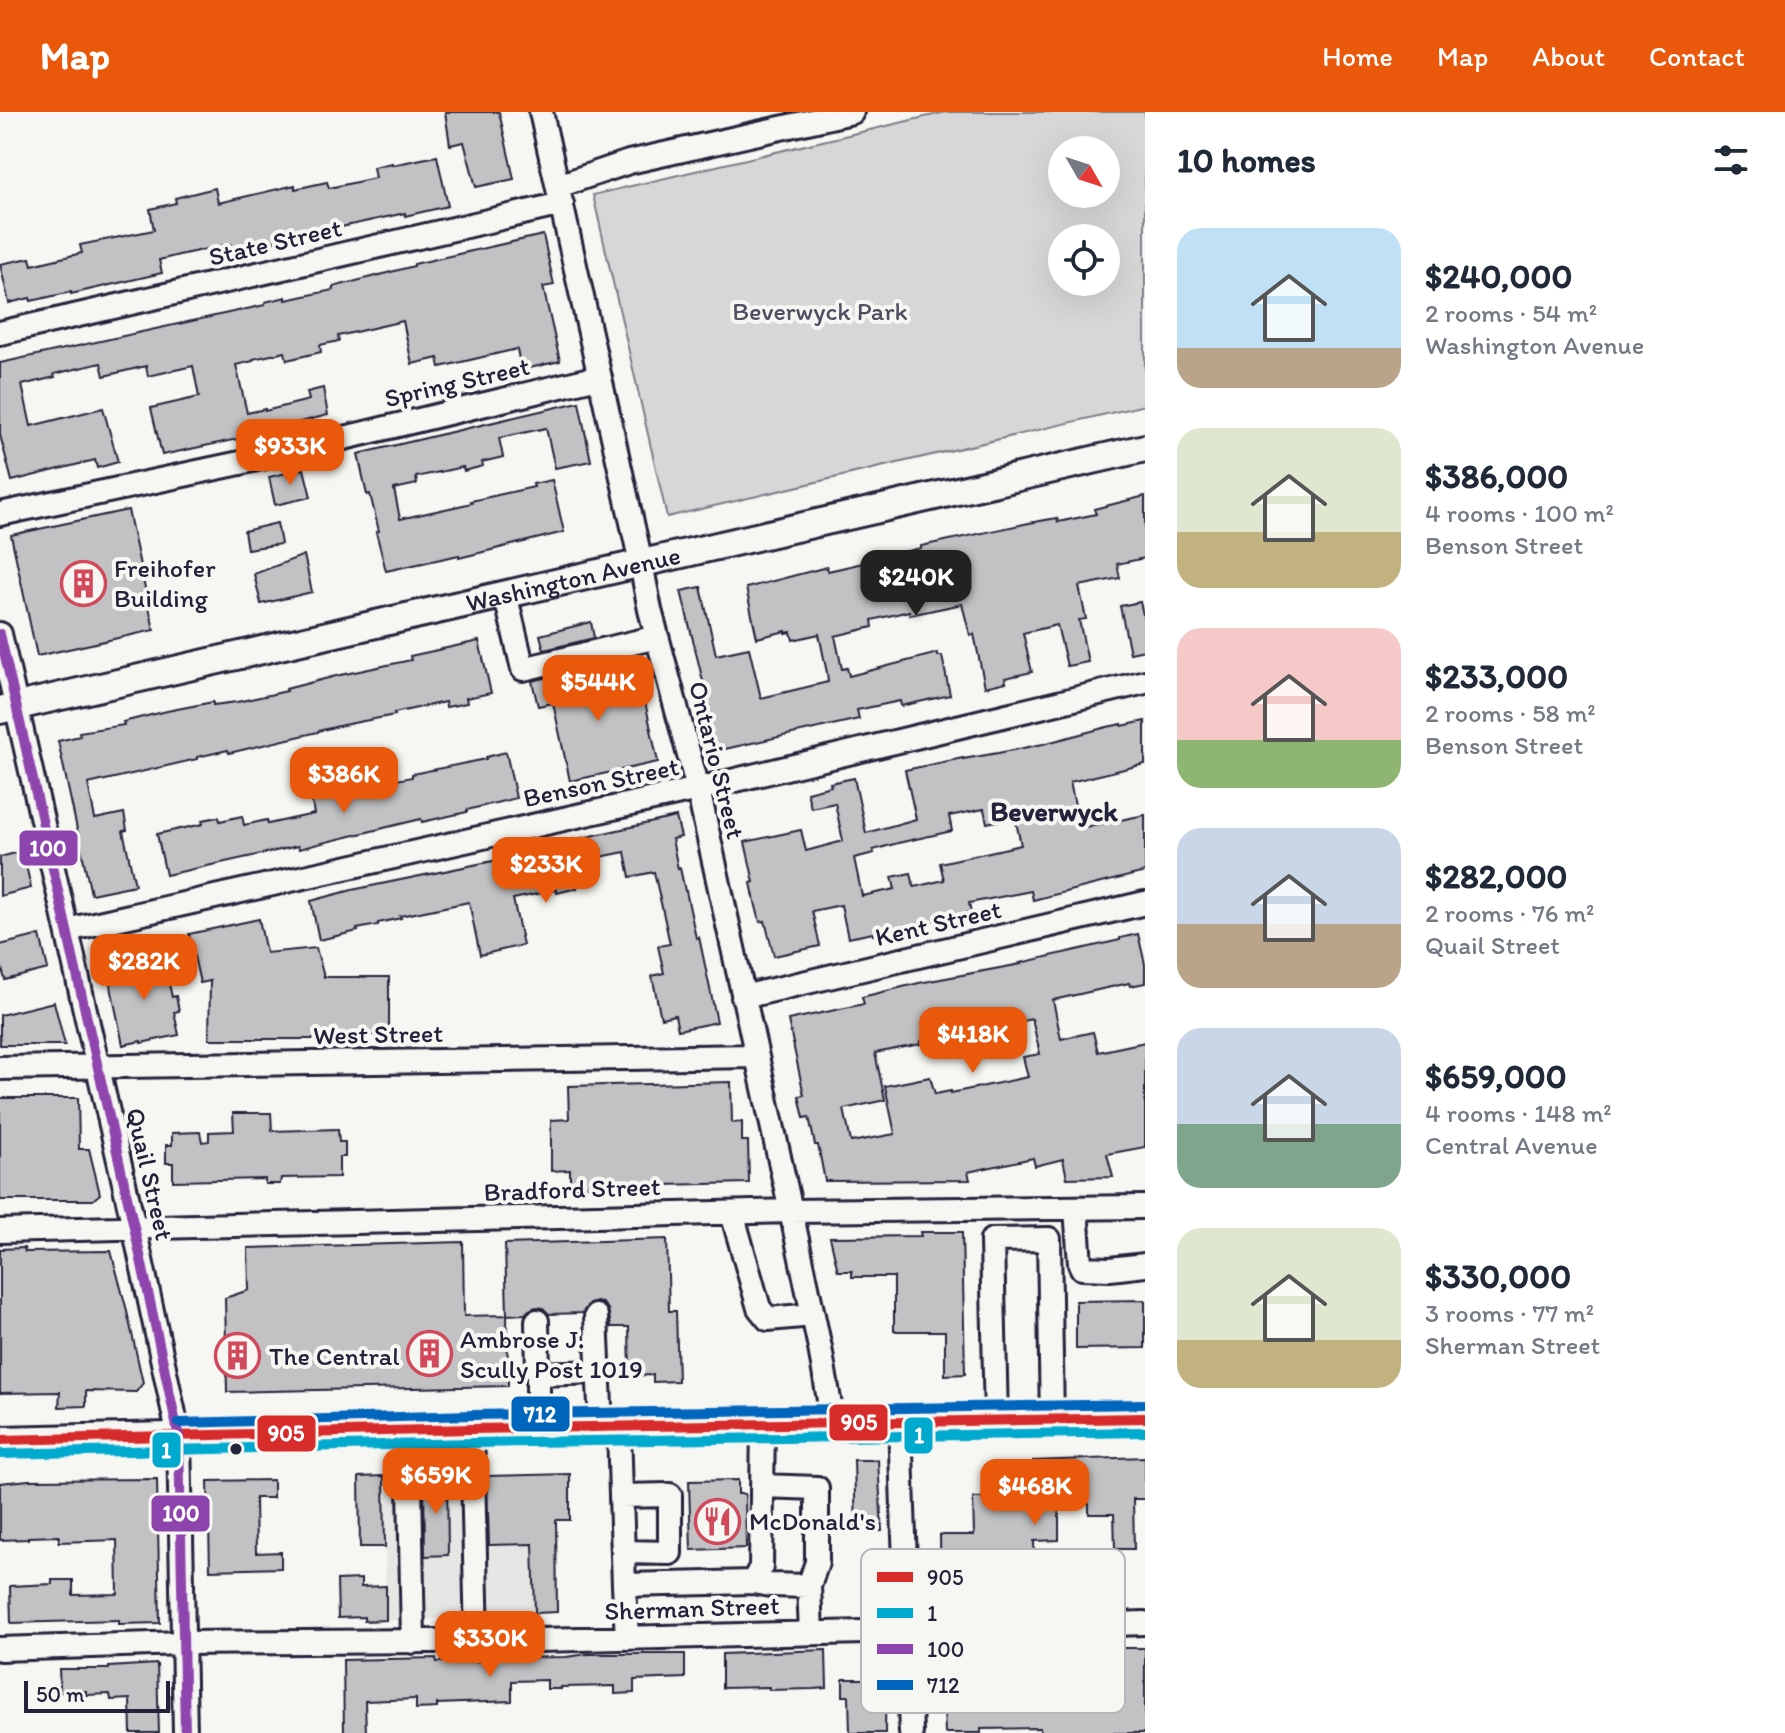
<!DOCTYPE html>
<meta charset="utf-8">
<style>
:root{--surface:#fff;--page:#f2f2f3;--text:#1f2937;--muted:#747a83;--accent:#ea580c}
body{margin:0;font-family:Itim,sans-serif;background:var(--page);color:var(--text);height:100vh;display:flex;flex-direction:column;font-size:30px;white-space:nowrap}
*{box-sizing:border-box;margin:0}
p{font-size:26px;color:var(--muted)}
.icon{flex:none;width:44px;height:44px;fill:none;stroke:currentColor;stroke-width:2;stroke-linecap:round;stroke-linejoin:round}
.map{position:relative;flex:1;overflow:hidden}
.details{display:flex;flex-direction:column;background:var(--surface);width:640px}
.details>*{flex:none}
.needle{width:52px;rotate:129deg}
.tools{position:absolute;left:1048px;top:24px;display:grid;gap:16px}
.tools a{display:grid;place-items:center;width:72px;height:72px;border-radius:50%;background:var(--surface);box-shadow:0 8px 32px #0002;font-size:40px}
.scale{position:absolute;left:24px;bottom:20px;width:146px;box-sizing:border-box;padding-left:8px;border:4px solid #22223b;border-top:0;font-size:22px;line-height:28px;white-space:nowrap;color:#22223b;-webkit-text-stroke:6px #f6f6f2;paint-order:stroke}
.price{position:absolute;translate:-50% -68px;padding:0 18px;border-radius:16px;background:var(--accent);color:#fff;font-size:26px;line-height:52px;filter:drop-shadow(0 2px 4px #0008)}
.price::after{content:'';position:absolute;left:50%;top:48px;width:24px;height:18px;margin-left:-12px;background:inherit;clip-path:polygon(0 0,100% 0,50% 100%)}
.price.current{background:#222;color:#fff}
ul{padding:0;list-style:none}
li{display:flex;align-items:center;gap:24px;height:200px;padding:0 32px}
li span{display:grid;place-items:center;flex:none;width:224px;height:160px;border-radius:24px;color:#555}
li>.icon{margin-inline-start:auto}
span .icon{width:96px;height:96px;fill:#fffc;stroke-width:1}
li b{font-size:34px}
h2{display:flex;justify-content:space-between;align-items:center;height:96px;padding:0 32px;font-size:34px}
header{display:flex;align-items:center;gap:48px;box-sizing:border-box;height:112px;padding:0 40px;background:var(--accent);color:#fff}
header strong{font-size:38px}
nav{display:flex;gap:44px;margin-inline-start:auto;font-size:28px}
main{display:flex;flex:1;min-height:0}
.map>svg:first-child{display:block}
</style>
<header>
<strong>Map</strong>
<nav><a>Home</a><a>Map</a><a>About</a><a>Contact</a></nav>
</header>
<main>
<div class="map">
<svg width="1145" height="1621" viewBox="0 0 1145 1621">
<rect width="100%" height="100%" fill="#f6f6f2"/>
<filter id="ink" filterUnits="userSpaceOnUse"><feTurbulence type="fractalNoise" baseFrequency=".0125" numOctaves="2"/><feDisplacementMap in="SourceGraphic" scale="16" xChannelSelector="R" yChannelSelector="G"/><feConvolveMatrix kernelMatrix="1 2 1 2 8 2 1 2 1" color-interpolation-filters="sRGB"/></filter>
<g filter="url(#ink)">
<!-- built -->
<path fill="#e6e6e4" d="M506,1364L508,1432H532L534,1505L386,1508L384,1366Z"/>
<!-- green -->
<path fill="#d7d7d7" stroke="#7c7c89" stroke-width="2" fill-rule="evenodd" d="M946,0H1145V293L667,405L593,83ZM1106,38V82H1062V38ZM1106,126V170H1062V126Z"/>
<!-- building -->
<path fill="#c2c2c4" stroke="#22223b" stroke-width="2" fill-rule="evenodd" d="M445,0H499L514,67L476,75L464,30L450,33Z
M437,44L448,94L405,104V101L232,139L230,132L179,143L159,148L162,161L71,182V180L31,189L30,186L9,191L0,152L30,146L32,153L82,141L80,133L154,118L150,97L176,91L175,86L215,76L218,91L295,73V77L327,70L329,76L375,66L373,55L392,51V53Z
M543,123L554,173L543,175L560,249L521,258L517,237L440,255L438,246L412,252L403,209L338,224L339,229L320,233L321,240L287,248L285,240L253,247V249L236,253L247,301L265,297V299L309,288L307,280L323,276L328,303L252,322V324L162,343L151,296L199,285L193,254L148,264L146,254L104,264L101,251L54,262L55,265L22,273L31,314L103,296L118,350L97,356L95,348L12,369L0,323V251L265,193V190L286,185V188L333,178V175L414,154V152Z
M579,290L591,349L555,356L546,316L499,326L503,345L482,350L483,354L464,359L463,355L416,365L417,372L394,377L400,407L472,391L471,389L534,375L533,372L552,368L564,420L459,446V443L386,459L376,420L379,419L370,382L367,383L358,342Z
M304,357L311,385L275,393L269,365Z
M1145,384V446L1117,452L1120,466L1079,474L1086,507L1079,508L1088,550L1067,554L1057,513L1023,521L1032,560L1005,566L1006,570L985,575L974,522L970,523L962,492L910,503L909,499L872,508L873,515L835,524L842,557L847,556L849,564L938,541V544H942L950,583L901,594L900,589L857,598L859,607L716,639L706,599L710,598L681,479L701,475L716,543L749,536L761,586L828,570L827,561L819,522L793,528L791,520L786,521V519L757,526L746,476L827,455L828,459L863,451L862,449L921,436V434L1029,411L1057,406L1058,410L1096,402L1094,397Z
M128,398L154,518L37,544L11,423Z
M277,411L281,432L247,437L244,419Z
M304,443L312,480L261,492L254,462Z
M1140,490L1145,511V538L1130,541L1120,494Z
M591,510L594,526L544,538L540,523Z
M479,529L491,581L466,586L467,591L446,595L445,590L394,601L395,603L343,613L318,619V620L229,641L228,638L197,645V647L88,672L95,707L124,701L127,718L123,719L135,773L91,782L58,629L80,624L79,620L124,613L123,610L167,599L213,590V593L237,590L287,579L286,577L336,564L411,548L410,544Z
M601,553L607,579L641,571L658,650L570,669L553,591L538,594L532,569Z
M1145,609V652L1070,670L1080,716L1145,703V760L1033,788L1031,779L969,791L971,800L873,823V821L848,826L841,793L812,799L820,834L774,844L765,809L760,810L755,790L751,771L754,770L745,730L801,718L806,739L843,729L835,691L811,696L807,680L831,674L830,671L854,666L866,721L916,707L905,658L963,646V647L998,641L1043,632L1107,615L1122,612V614ZM984,697L987,711L1015,705L1021,733L940,751L944,768L914,775L911,761L892,765L895,777L862,784L854,746L874,741L873,738L898,731L952,719L949,704Z
M506,640L516,686L467,698V700L422,710L421,707L318,732L299,737L298,734L166,763L157,722L203,712L202,708L219,705L220,709L242,704L244,713L267,708L268,712L314,702L311,685L412,665V662L486,647V645Z
M676,705L681,725L672,727L678,757L680,756L685,779H686L696,826L699,825L717,910L678,918L675,903L661,906L652,864L664,861L658,834L670,832L663,800L654,760L630,765L625,740L571,751L577,776L557,781L556,778L513,787L523,833L480,843L469,790L400,804L401,806L378,811V813L357,817L358,819L319,828L311,789L352,778L527,742L547,737L546,734Z
M23,739L31,776L0,784V745Z
M259,807L266,841L316,836L324,865H389V923H324V927H209L210,869L200,871L189,822Z
M1138,822L1145,852V871L1130,874L1129,871L1053,888L1061,927L1093,920L1098,940L1145,930V1035L1107,1042L1113,1065L1067,1066L1063,1047L1035,1054L1033,1046L968,1060L970,1068L825,1069L818,1033H815L809,1005L804,1006L799,984L804,983L788,908L864,892L862,885L919,871L1021,852L1020,851L1120,828V826ZM1032,907L1040,942L1023,945L1028,965L951,981V979L935,982L930,965L885,974L895,1022L851,1030L844,997L885,988L875,941L921,932V929L923,928L1004,909L1005,913Z
M40,823L48,857L5,868L0,849V833Z
M162,841L172,885L176,884L179,899L174,900L179,923L141,931V929L123,933L108,860L144,852L142,845Z
M54,890L65,933H0V903Z
M731,970L732,1011L742,1010V1029H748L749,1071L570,1075V1058L551,1059V1008L569,1007L568,974Z
M0,986H78L79,1037H89L100,1082L93,1088H0Z
M233,1001H271L272,1019L338,1017L339,1030H345V1045H339V1065L281,1066L280,1072H265V1067L173,1069V1051H166V1033H172V1021L200,1020L202,1030L209,1029V1020L234,1019Z
M920,1120H962L965,1262L945,1263V1219H894V1165H852V1159H838L830,1125L921,1124Z
M667,1127L669,1199H676L678,1269L653,1270V1263L630,1264L629,1215H611L608,1197L602,1191L596,1190L589,1192L583,1201L549,1202L543,1196L536,1195L529,1198L525,1202L507,1203L505,1132Z
M463,1130L464,1204L507,1203L508,1274L227,1280L225,1186L249,1178L248,1136Z
M24,1136L25,1140L111,1139L126,1195L143,1271L136,1280L86,1279V1294L59,1295L60,1280L0,1281V1137Z
M1145,1188V1236L1076,1237V1189Z
M1145,1345V1387H1133L1134,1437H1115L1114,1402H1089V1392L1059,1393V1428L1034,1429L1035,1489L941,1491L940,1423H974L973,1386L1034,1385L1033,1349Z
M854,1348H878L882,1419H856Z
M570,1362V1408H556L557,1500L535,1501L533,1432L489,1433L487,1364Z
M384,1364L385,1435H360L359,1365Z
M424,1365H447L448,1443L425,1444Z
M157,1367L160,1511L119,1512V1508L11,1511L10,1474L52,1472V1468H73V1483L118,1482L117,1428L59,1430V1424L28,1425V1427L0,1428V1371L29,1368Z
M273,1368V1386H255L256,1441L281,1440V1456L210,1458L208,1369Z
M738,1368V1382H745L746,1436L691,1438L689,1369Z
M361,1467V1475L386,1474V1508L364,1509V1505L338,1506L337,1468Z
M1012,1534V1552H991L993,1595L1041,1594L1042,1536H1145V1621H1040V1616L981,1617V1621H945L944,1595H941V1537Z
M826,1538L827,1576L813,1577L769,1578V1575L722,1576V1542Z
M588,1542H685V1566L634,1568V1581L615,1582V1574L561,1575V1577H547V1568L512,1569V1589L437,1592V1596L416,1597V1587L365,1589L366,1621H344L343,1548L436,1546L437,1550L496,1549V1546L566,1545Z
M157,1552L159,1621H131L130,1587L111,1588L110,1582L86,1583V1579L60,1580L59,1557H109V1555Z
M871,1560H886L885,1621H850L849,1584H843V1567H871Z"/>
<g fill="none" stroke-linecap="round" stroke-linejoin="round">
<defs>
<path id="minor" d="M541,0L641,451L650,498L698,677L791,1099L820,1236L833,1311
M558,74L629,50L852,0
M0,221L562,92
M0,402L240,351L598,265
M505,481L523,557L657,525
M0,522L134,1115L179,1325L185,1621
M67,818L698,677L1145,570
M743,885L1145,791
M0,956L756,944
M1076,1096L1080,1152L1082,1156L1110,1157L1145,1153
M732,1101L759,1196L768,1207L813,1203
M0,1119L791,1099L1145,1095
M596,1204L601,1316
M537,1209L538,1262
M996,1309L992,1128L1049,1127L1052,1308
M900,1311L911,1621
M619,1315L621,1384L670,1383V1441L623,1440
M472,1317L477,1529
M538,1317V1262L598,1260
M409,1320L413,1530
M762,1374L817,1376V1450L809,1474L811,1521
M621,1384L624,1473L753,1470L761,1455L763,1312
M753,1470L770,1473L809,1474
M624,1473L627,1526
M0,1537L183,1531L539,1528L906,1519L1145,1511"/>
<g id="major">
<path id="s1" d="M0,598L1145,336"/>
<path d="M0,1328L472,1317L1145,1306"/>
</g>
</defs>
<!-- minor casing -->
<use href="#minor" stroke="#22223b" stroke-width="28"/>
<!-- major casing -->
<use href="#major" stroke="#22223b" stroke-width="32"/>
<!-- minor -->
<use href="#minor" stroke="#f6f6f2" stroke-width="22"/>
<!-- major -->
<use href="#major" stroke="#f6f6f2" stroke-width="26"/>
<defs>
<path id="bus-1" d="M0,1328L472,1317L1145,1306"/>
<path id="bus-2" d="M0,1342L472,1331L1145,1320"/>
<path id="bus-3" d="M0,522L134,1115L179,1325L185,1621"/>
<path id="bus-4" d="M179,1311L472,1303L1145,1292"/>
</defs>
<!-- bus-1 casing -->
<use href="#bus-1" stroke="#f6f6f2" stroke-width="16"/>
<!-- bus-2 casing -->
<use href="#bus-2" stroke="#f6f6f2" stroke-width="16"/>
<!-- bus-3 casing -->
<use href="#bus-3" stroke="#f6f6f2" stroke-width="16"/>
<!-- bus-4 casing -->
<use href="#bus-4" stroke="#f6f6f2" stroke-width="16"/>
<!-- bus-1 -->
<use href="#bus-1" stroke="#d72c2a" stroke-width="10"/>
<!-- bus-2 -->
<use href="#bus-2" stroke="#00a9ce" stroke-width="10"/>
<!-- bus-3 -->
<use href="#bus-3" stroke="#8e44ad" stroke-width="10"/>
<!-- bus-4 -->
<use href="#bus-4" stroke="#0065bd" stroke-width="10"/>
</g>
</g>
<!-- icons -->
<defs>
<symbol id="building-ring" viewBox="-11 -11 22 22"><circle r="9.5" fill="#f6f6f2" stroke="#d1495b" stroke-width="1.5"/><path d="M-4-6H4V6H1V3H-1V6H-4ZM-2.5-4.3h1.7v1.8h-1.7ZM.8-4.3h1.7v1.8H.8ZM-2.5-1h1.7V.8h-1.7ZM.8-1h1.7V.8H.8Z" fill="#d1495b"/></symbol>
<symbol id="restaurant-ring" viewBox="-11 -11 22 22"><circle r="9.5" fill="#f6f6f2" stroke="#d1495b" stroke-width="1.5"/><path d="M-5-6h1v4h1v-4h1v4h1v-4h1v5L-1.5 .5V6h-2V.5L-5-1ZM5-6V6H3V1.5H1.5Q1.5-4 5-6Z" fill="#d1495b"/></symbol>
</defs>
<g fill-rule="evenodd">
<use href="#building-ring" x="58" y="446" width="51" height="51"/>
<use href="#building-ring" x="404" y="1216" width="51" height="51"/>
<use href="#building-ring" x="212" y="1218" width="51" height="51"/>
<use href="#restaurant-ring" x="692" y="1384" width="51" height="51"/>
</g>
<!-- markers -->
<circle fill="#22223b" stroke="#f6f6f2" stroke-width="3" cx="236" cy="1337" r="7"/>
<g text-anchor="middle" dominant-baseline="central" stroke-width="8" stroke-linejoin="round" paint-order="stroke">
<!-- street labels -->
<g font-size="26" fill="#22223b" stroke="#f6f6f2">
<text transform="translate(275 130) rotate(-13)">State Street</text>
<text transform="translate(457 270) rotate(-13)">Spring Street</text>
<text stroke="none"><textPath href="#s1" startOffset="588">Washington Avenue</textPath></text>
<text transform="translate(717 648) rotate(76)">Ontario Street</text>
<text transform="translate(601 670) rotate(-12)">Benson Street</text>
<text transform="translate(938 811) rotate(-13)">Kent Street</text>
<text transform="translate(378 922) rotate(-1)">West Street</text>
<text transform="translate(150 1062) rotate(77)">Quail Street</text>
<text transform="translate(572 1077) rotate(-2)">Bradford Street</text>
<text transform="translate(692 1496) rotate(-2)">Sherman Street</text>
</g>
<!-- park labels -->
<g font-size="26" fill="#4f4f62" stroke="#f6f6f2">
<text x="820" y="199">Beverwyck Park</text>
</g>
<!-- poi labels -->
<g font-size="26" fill="#22223b" stroke="#f6f6f2" text-anchor="start">
<text x="114" y="456">Freihofer<tspan x="114" dy="30">Building</tspan></text>
<text x="460" y="1227">Ambrose J.<tspan x="460" dy="30">Scully Post 1019</tspan></text>
<text x="269" y="1244">The Central</text>
<text x="749" y="1409">McDonald's</text>
</g>
<!-- neighbourhood labels -->
<g font-size="28" font-weight="bold" fill="#22223b" stroke="#f6f6f2">
<text x="1054" y="699">Beverwyck</text>
</g>
</g>
<!-- legend -->
<rect x="861" y="1437" width="264" height="164" rx="12" fill="#f6f6f2" stroke="#b6b6bb" stroke-width="2"/>
<rect x="877" y="1460" width="36" height="10" fill="#d72c2a"/>
<rect x="877" y="1496" width="36" height="10" fill="#00a9ce"/>
<rect x="877" y="1532" width="36" height="10" fill="#8e44ad"/>
<rect x="877" y="1568" width="36" height="10" fill="#0065bd"/>
<g font-size="22" fill="#22223b">
<text x="927" y="1473">905</text>
<text x="927" y="1509">1</text>
<text x="927" y="1545">100</text>
<text x="927" y="1581">712</text>
</g>
<g stroke="#f6f6f2" stroke-width="3">
<rect x="18" y="717" width="61" height="38" rx="8" fill="#8e44ad"/>
<rect x="510" y="1283" width="61" height="38" rx="8" fill="#0065bd"/>
<rect x="828" y="1291" width="61" height="39" rx="8" fill="#d72c2a"/>
<rect x="256" y="1302" width="61" height="39" rx="8" fill="#d72c2a"/>
<rect x="903" y="1304" width="31" height="39" rx="8" fill="#00a9ce"/>
<rect x="151" y="1319" width="31" height="38" rx="8" fill="#00a9ce"/>
<rect x="150" y="1382" width="61" height="39" rx="8" fill="#8e44ad"/>
</g>
<g font-size="22" text-anchor="middle" font-weight="bold" fill="#fff">
<text x="48" y="744">100</text>
<text x="540" y="1310">712</text>
<text x="859" y="1318">905</text>
<text x="286" y="1329">905</text>
<text x="919" y="1331">1</text>
<text x="166" y="1346">1</text>
<text x="181" y="1409">100</text>
</g>
</svg>
<div class="tools">
<a><svg class="needle" viewBox="-14 -14 28 28"><path d="M0-13l5 13h-10z" fill="#e53935"/><path d="M0 13l5-13h-10z" fill="#747a83"/></svg></a>
<a><svg class="icon" aria-label="locate" viewBox="0 0 24 24"><circle cx="12" cy="12" r="6"/><path d="M12 2v4M12 18v4M2 12h4M18 12h4"/></svg></a>
</div>
<div class="scale">50 m</div>
<b class="price" style="left:290px;top:375px">$933K</b>
<b class="price current" style="left:916px;top:506px">$240K</b>
<b class="price" style="left:598px;top:611px">$544K</b>
<b class="price" style="left:344px;top:703px">$386K</b>
<b class="price" style="left:546px;top:793px">$233K</b>
<b class="price" style="left:144px;top:890px">$282K</b>
<b class="price" style="left:973px;top:963px">$418K</b>
<b class="price" style="left:436px;top:1404px">$659K</b>
<b class="price" style="left:1035px;top:1415px">$468K</b>
<b class="price" style="left:490px;top:1567px">$330K</b>
</div>
<section class="details">
<h2>10 homes<svg class="icon" aria-label="filters" viewBox="0 0 24 24"><path d="M4 7h16M4 17h16"/><circle cx="9" cy="7" r="2"/><circle cx="15" cy="17" r="2"/></svg></h2>
<ul>
<li><span style="background:linear-gradient(#bfe0f5 75%,#b9a48a 0)"><svg class="icon" aria-label="home" viewBox="0 0 24 24"><path d="M3 11l9-7 9 7M6 9v11h12V9"/></svg></span><div><b>$240,000</b><p>2 rooms · 54 m²</p><p>Washington Avenue</p></div></li>
<li><span style="background:linear-gradient(#dfe7d0 65%,#c2b280 0)"><svg class="icon" aria-label="home" viewBox="0 0 24 24"><path d="M3 11l9-7 9 7M6 9v11h12V9"/></svg></span><div><b>$386,000</b><p>4 rooms · 100 m²</p><p>Benson Street</p></div></li>
<li><span style="background:linear-gradient(#f6c9c9 70%,#8fb573 0)"><svg class="icon" aria-label="home" viewBox="0 0 24 24"><path d="M3 11l9-7 9 7M6 9v11h12V9"/></svg></span><div><b>$233,000</b><p>2 rooms · 58 m²</p><p>Benson Street</p></div></li>
<li><span style="background:linear-gradient(#c9d6e8 60%,#b9a48a 0)"><svg class="icon" aria-label="home" viewBox="0 0 24 24"><path d="M3 11l9-7 9 7M6 9v11h12V9"/></svg></span><div><b>$282,000</b><p>2 rooms · 76 m²</p><p>Quail Street</p></div></li>
<li><span style="background:linear-gradient(#c9d6e8 60%,#7fa58c 0)"><svg class="icon" aria-label="home" viewBox="0 0 24 24"><path d="M3 11l9-7 9 7M6 9v11h12V9"/></svg></span><div><b>$659,000</b><p>4 rooms · 148 m²</p><p>Central Avenue</p></div></li>
<li><span style="background:linear-gradient(#dfe7d0 70%,#c2b280 0)"><svg class="icon" aria-label="home" viewBox="0 0 24 24"><path d="M3 11l9-7 9 7M6 9v11h12V9"/></svg></span><div><b>$330,000</b><p>3 rooms · 77 m²</p><p>Sherman Street</p></div></li>
</ul>
</section>
</main>
